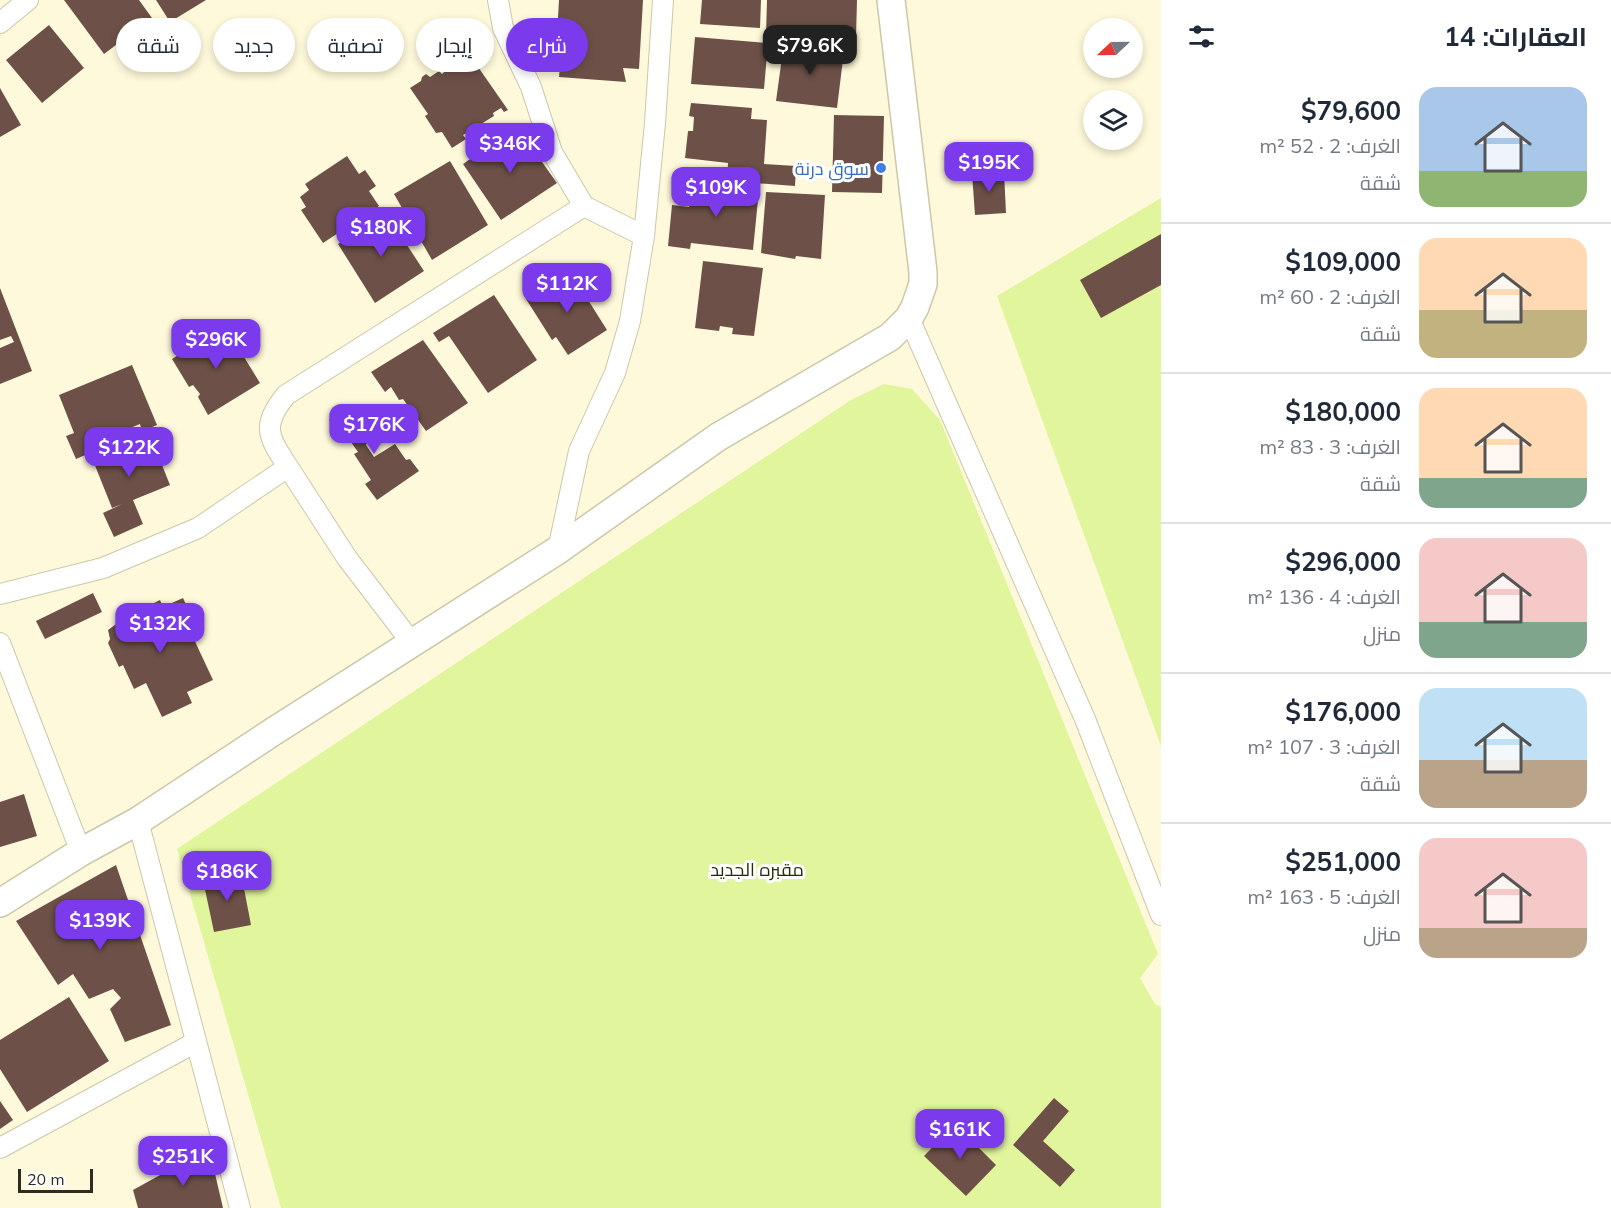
<!DOCTYPE html>
<html lang="ar">
<meta charset="utf-8">
<style>
:root{--surface:#fff;--page:#f6f6f7;--text:#1f2937;--muted:#747a83;--line:#e0e1e3;--accent:#7c3aed}
body{margin:0;font-family:Mulish,Cairo,sans-serif;background:var(--page);color:var(--text);direction:rtl;height:100vh;display:flex;flex-direction:column;font-size:22px;white-space:nowrap}
*{box-sizing:border-box;margin:0}
p{font-size:20px;color:var(--muted)}
.icon{flex:none;width:33px;height:33px;fill:none;stroke:currentColor;stroke-width:2;stroke-linecap:round;stroke-linejoin:round}
.map{position:relative;flex:1;overflow:hidden;direction:ltr}
.sheet{display:flex;flex-direction:column;background:var(--surface);width:450px}
.sheet>*{flex:none}
.guide{position:absolute;left:18px;top:18px;width:570px;height:54px;direction:rtl;display:flex;gap:12px}
.needle{width:39px;rotate:248deg}
.tools{position:absolute;left:1083px;top:18px;display:grid;gap:12px}
.tools a{display:grid;place-items:center;width:60px;height:60px;border-radius:50%;background:var(--surface);box-shadow:0 3px 9px #0003;font-size:30px}
.scale{position:absolute;left:18px;bottom:15px;width:75px;box-sizing:border-box;padding-left:6px;border:3px solid #2e2c20;border-top:0;font-size:16px;line-height:21px;white-space:nowrap;color:#2e2c20;-webkit-text-stroke:4px #fff;paint-order:stroke}
.price{position:absolute;translate:-50% -51px;padding:0 14px;border-radius:12px;background:var(--accent);color:#fff;font-size:20px;line-height:39px;filter:drop-shadow(0 2px 3px #0008)}
.price::after{content:'';position:absolute;left:50%;top:36px;width:18px;height:14px;margin-left:-9px;background:inherit;clip-path:polygon(0 0,100% 0,50% 100%)}
.price.selected{background:#222;color:#fff}
ul{padding:0;list-style:none}
li{display:flex;align-items:center;gap:18px;height:150px;padding:0 24px}
li+li{border-top:2px solid var(--line)}
li span{display:grid;place-items:center;flex:none;width:168px;height:120px;border-radius:18px;color:#555}
li>.icon{margin-inline-start:auto}
span .icon{width:72px;height:72px;fill:#fffc;stroke-width:1}
li b{font-size:26px}
h2{display:flex;justify-content:space-between;align-items:center;height:72px;padding:0 24px;font-size:26px}
.tag{padding:0 21px;border-radius:27px;background:var(--surface);box-shadow:0 3px 9px #0003;font-size:21px;line-height:54px}
.tag.selected{background:var(--accent);color:#fff}
main{display:flex;flex:1;min-height:0}
.map>svg:first-child{display:block}
</style>
<main>
<section class="sheet">
<h2>العقارات: 14<svg class="icon" aria-label="filters" viewBox="0 0 24 24"><path d="M4 7h16M4 17h16"/><circle cx="9" cy="7" r="2"/><circle cx="15" cy="17" r="2"/></svg></h2>
<ul>
<li><span style="background:linear-gradient(#a9c7e8 70%,#8fb573 0)"><svg class="icon" aria-label="home" viewBox="0 0 24 24"><path d="M3 11l9-7 9 7M6 9v11h12V9"/></svg></span><div><b>$79,600</b><p>الغرف: 2 · 52 m²</p><p>شقة</p></div></li>
<li><span style="background:linear-gradient(#ffd9b3 60%,#c2b280 0)"><svg class="icon" aria-label="home" viewBox="0 0 24 24"><path d="M3 11l9-7 9 7M6 9v11h12V9"/></svg></span><div><b>$109,000</b><p>الغرف: 2 · 60 m²</p><p>شقة</p></div></li>
<li><span style="background:linear-gradient(#ffd9b3 75%,#7fa58c 0)"><svg class="icon" aria-label="home" viewBox="0 0 24 24"><path d="M3 11l9-7 9 7M6 9v11h12V9"/></svg></span><div><b>$180,000</b><p>الغرف: 3 · 83 m²</p><p>شقة</p></div></li>
<li><span style="background:linear-gradient(#f6c9c9 70%,#7fa58c 0)"><svg class="icon" aria-label="home" viewBox="0 0 24 24"><path d="M3 11l9-7 9 7M6 9v11h12V9"/></svg></span><div><b>$296,000</b><p>الغرف: 4 · 136 m²</p><p>منزل</p></div></li>
<li><span style="background:linear-gradient(#bfe0f5 60%,#b9a48a 0)"><svg class="icon" aria-label="home" viewBox="0 0 24 24"><path d="M3 11l9-7 9 7M6 9v11h12V9"/></svg></span><div><b>$176,000</b><p>الغرف: 3 · 107 m²</p><p>شقة</p></div></li>
<li><span style="background:linear-gradient(#f6c9c9 75%,#b9a48a 0)"><svg class="icon" aria-label="home" viewBox="0 0 24 24"><path d="M3 11l9-7 9 7M6 9v11h12V9"/></svg></span><div><b>$251,000</b><p>الغرف: 5 · 163 m²</p><p>منزل</p></div></li>
</ul>
</section>
<div class="map">
<svg width="1161" height="1208" viewBox="0 0 1161 1208">
<rect width="100%" height="100%" fill="#fef9da"/>
<!-- green -->
<path fill="#e0f59c" d="M1161,198V746L997,296Z
M884,384L912,389L940,420L1158,954L1140,978L1155,1004L1161,1007V1208H281L177,849L851,400Z"/>
<!-- building -->
<path fill="#6d5148" d="M64,0H139L152,18L104,54Z
M156,0H206L170,22Z
M559,0H643L639,69L623,68L626,82L559,77L561,55L556,52Z
M702,0H761L760,28L700,24Z
M767,0H857L856,38L766,35Z
M49,25L84,68L42,103L6,60Z
M695,37L768,43L764,89L691,84Z
M784,43L844,51L837,108L776,101Z
M467,51L508,110L504,112L501,108L493,113L494,116L463,135L466,139L452,148L442,132L436,133L425,116L428,114L410,88L421,81L422,77L426,74L430,77L439,71L442,74L450,67L448,64Z
M0,88L21,125L0,137Z
M691,103L752,108L751,119L767,120L764,164L796,166L795,186L727,181L728,163L685,158L688,131H693L694,117L689,116Z
M834,115L884,116L882,193L832,192Z
M517,127L557,183L501,220L463,164Z
M347,156L359,174L365,170L376,186L369,191L379,206L323,243L301,210L306,207L300,197L309,190L305,184Z
M450,161L488,225L432,260L394,194Z
M1004,172L1006,213L975,215L972,173Z
M712,181L721,182V186L759,190L753,250L691,243L690,249L668,246L672,205L689,207L692,186L712,188Z
M766,192L825,195L821,259L796,256L795,259L761,253Z
M386,213L424,271L375,303L338,244Z
M1161,234V285L1101,318L1080,280Z
M703,261L763,268L754,336L732,334L733,328L720,326L719,331L695,328Z
M573,276L607,330L568,355L556,337L552,340L526,299L556,280L561,283Z
M0,288L32,371L0,384V348L14,342L11,336L0,340Z
M494,295L537,360L488,393L449,336L439,342L433,333Z
M225,326L260,383L208,415L198,397L200,394L193,385L189,387L172,359Z
M423,340L468,403L426,431L403,399L399,400L391,387L385,392L371,372Z
M132,365L157,425L142,431L140,424L87,445L90,453L76,459L66,436L74,433L59,395Z
M347,408L351,414L358,412L366,415L370,422L364,426V432L368,440L366,445L374,457L395,444L406,460L410,459L419,471L377,500L365,484L371,480L354,454L358,452L346,435L342,438L329,420Z
M148,430L170,485L133,500L143,524L114,537L103,513L122,504L112,508L90,453Z
M93,593L102,612L45,639L36,621Z
M183,598L191,615L184,618L213,680L187,692L192,703L162,717L146,683L134,689L123,665L119,667L108,643L110,639L108,630L119,622L120,620L160,600L163,607Z
M24,794L37,836L0,847V802Z
M116,865L171,1025L125,1042L110,1009L121,998L113,989L89,999L73,974L58,985L16,921Z
M241,873L251,925L214,932L203,880Z
M69,997L109,1061L27,1112L0,1069V1040Z
M1054,1098L1069,1111L1043,1141L1075,1170L1060,1187L1013,1145Z
M0,1101L13,1120L0,1129Z
M955,1124L996,1165L966,1196L924,1156Z
M209,1148L223,1208H138L133,1190Z"/>
<g fill="none" stroke-linecap="round" stroke-linejoin="round">
<defs>
<path id="minor" d="M498,0L503,28L531,87L552,152L584,206L644,236
M0,23L28,0
M909,318L1085,719L1161,915
M288,467C268,436 261,426 286,395L584,206
M558,550L579,451L615,373L630,321L644,236L655,123L663,0
M0,594L103,568L198,528L288,467L347,558L412,643
M0,643L81,852
M138,821L240,1208
M0,1148L196,1042"/>
<path id="secondary" d="M0,903L81,852L138,821L271,733L558,550L718,437L890,337L909,318L915,307L923,284V272L891,0"/>
</defs>
<!-- minor casing -->
<use href="#minor" stroke="#ccc7a9" stroke-width="22"/>
<!-- secondary casing -->
<use href="#secondary" stroke="#ccc7a9" stroke-width="30"/>
<!-- minor -->
<use href="#minor" stroke="#fff" stroke-width="20"/>
<!-- secondary -->
<use href="#secondary" stroke="#fff" stroke-width="27"/>
</g>
<!-- markers -->
<circle fill="#3f7fe0" stroke="#fff" stroke-width="2" cx="881" cy="168" r="6"/>
<g text-anchor="middle" dominant-baseline="central" stroke-width="6" stroke-linejoin="round" paint-order="stroke">
<!-- shop labels -->
<g font-size="18" fill="#366cbe" stroke="#fff" text-anchor="end">
<text x="869" y="168">سوق درنة</text>
</g>
<!-- park labels -->
<g font-size="18" fill="#262d04" stroke="#fff">
<text x="757" y="869">مقبره الجديد</text>
</g>
</g>
</svg>
<div class="tools">
<a><svg class="needle" viewBox="-14 -14 28 28"><path d="M0-13l5 13h-10z" fill="#e53935"/><path d="M0 13l5-13h-10z" fill="#747a83"/></svg></a>
<a><svg class="icon" aria-label="layers" viewBox="0 0 24 24"><path d="M12 4l9 5-9 5-9-5zM3 14l9 5 9-5"/></svg></a>
</div>
<div class="scale">20 m</div>
<b class="price selected" style="left:810px;top:76px">$79.6K</b>
<b class="price" style="left:510px;top:174px">$346K</b>
<b class="price" style="left:989px;top:193px">$195K</b>
<b class="price" style="left:716px;top:218px">$109K</b>
<b class="price" style="left:381px;top:258px">$180K</b>
<b class="price" style="left:567px;top:314px">$112K</b>
<b class="price" style="left:216px;top:370px">$296K</b>
<b class="price" style="left:374px;top:455px">$176K</b>
<b class="price" style="left:129px;top:478px">$122K</b>
<b class="price" style="left:160px;top:654px">$132K</b>
<b class="price" style="left:227px;top:902px">$186K</b>
<b class="price" style="left:100px;top:951px">$139K</b>
<b class="price" style="left:960px;top:1160px">$161K</b>
<b class="price" style="left:183px;top:1187px">$251K</b>
<div class="guide">
<a class="tag selected">شراء</a>
<a class="tag">إيجار</a>
<a class="tag">تصفية</a>
<a class="tag">جديد</a>
<a class="tag">شقة</a>
</div>
</div>
</main>
